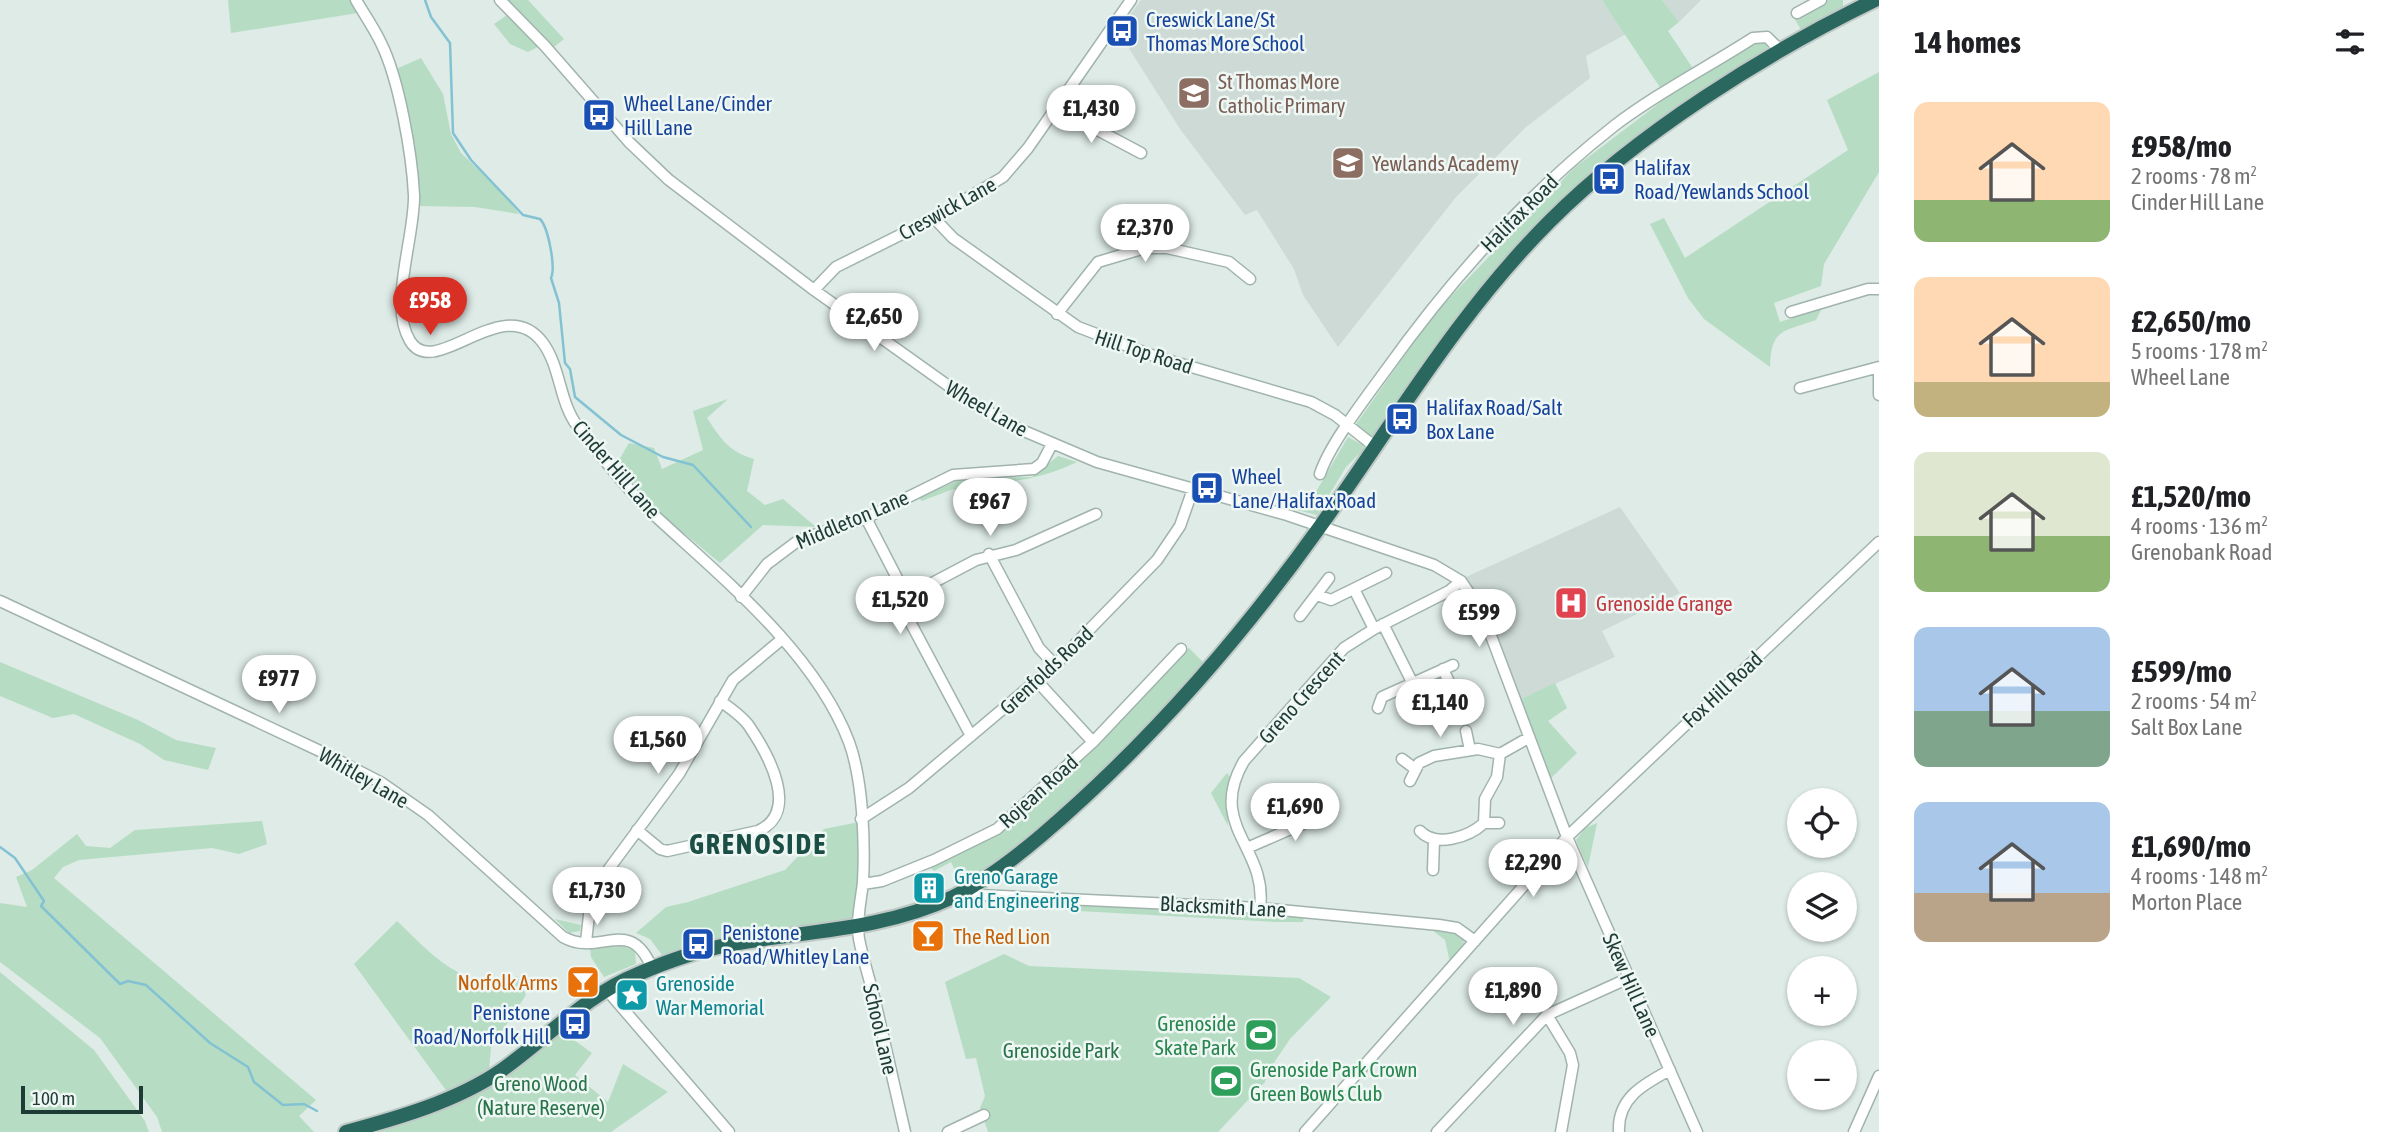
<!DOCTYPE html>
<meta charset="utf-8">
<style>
:root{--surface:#fff;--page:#f2f2f2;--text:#202124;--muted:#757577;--accent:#d93025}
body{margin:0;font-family:"Asap Condensed",sans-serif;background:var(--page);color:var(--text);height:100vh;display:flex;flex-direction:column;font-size:26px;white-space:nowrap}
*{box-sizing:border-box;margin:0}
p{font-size:23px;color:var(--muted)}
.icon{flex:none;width:38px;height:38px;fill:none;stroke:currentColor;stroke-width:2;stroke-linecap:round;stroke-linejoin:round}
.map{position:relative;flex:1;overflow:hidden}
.details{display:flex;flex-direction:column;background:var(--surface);width:525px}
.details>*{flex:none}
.controls{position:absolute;left:1787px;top:788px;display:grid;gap:14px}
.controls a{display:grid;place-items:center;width:70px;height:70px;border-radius:50%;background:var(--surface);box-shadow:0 2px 5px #0004;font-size:35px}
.scale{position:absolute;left:21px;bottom:18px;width:122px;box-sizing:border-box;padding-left:7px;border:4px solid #1f3b35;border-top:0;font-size:19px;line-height:24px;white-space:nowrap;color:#1f3b35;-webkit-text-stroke:5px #eff7f4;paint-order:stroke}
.price{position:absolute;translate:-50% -60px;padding:0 16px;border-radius:24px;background:#fff;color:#222;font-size:23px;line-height:46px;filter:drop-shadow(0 2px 4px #0008)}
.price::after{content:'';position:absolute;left:50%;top:42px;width:21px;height:16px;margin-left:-10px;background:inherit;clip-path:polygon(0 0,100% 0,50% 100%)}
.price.selected{background:var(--accent);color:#fff}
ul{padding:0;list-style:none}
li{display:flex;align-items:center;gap:21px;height:175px;padding:0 35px}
li span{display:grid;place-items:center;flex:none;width:196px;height:140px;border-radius:14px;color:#555}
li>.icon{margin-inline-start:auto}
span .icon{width:84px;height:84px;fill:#fffc;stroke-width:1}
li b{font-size:30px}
h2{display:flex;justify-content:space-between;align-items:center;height:84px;padding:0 35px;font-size:30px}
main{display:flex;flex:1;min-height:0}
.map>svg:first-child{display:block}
</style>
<main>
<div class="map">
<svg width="1879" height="1132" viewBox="0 0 1879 1132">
<rect width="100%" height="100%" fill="#deebe6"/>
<!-- built -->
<path fill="#cddad5" d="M1141,0H1602L1626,34L1586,56L1590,78L1526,127L1456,197L1338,347L1303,295L1294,269L1257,210L1245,215L1180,129L1118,31Z
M1662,0H1701L1679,22Z
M1620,507L1680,593L1602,631L1615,657L1519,700L1488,613L1466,577Z"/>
<!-- green -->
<path fill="#b6ddc3" d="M228,0H353L358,13L231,33Z
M505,0H528L564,39L553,48Z
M1602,0H1662L1679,22L1668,31L1694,70L1661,89Z
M1829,0H1843V8L1803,33L1794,18Z
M507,15V16L538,47L528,52L510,44L494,24Z
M1758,41L1767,42L1768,51L1696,98L1503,263L1463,310L1372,438L1354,427L1433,315L1574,168L1666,98Z
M421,58L443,94L451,134L461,153L500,190L519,214L475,207L419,206L415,158L396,69Z
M1879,72V172L1824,264L1821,286L1774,303L1780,322L1822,308L1816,320C1783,332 1771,328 1770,367L1704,319L1688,298L1650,224L1664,218L1685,258L1848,150L1827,100Z
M728,399L707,418C721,439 729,452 754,459L747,491L765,505L783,499L816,527L763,525L720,563L668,520L616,465L629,443L654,448L662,469L703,450L693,411Z
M1348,437L1363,445L1364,449L1346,467L1317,515L1289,508L1310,502Z
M1058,456L1077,462C1045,477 1017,483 981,483L978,495L953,489L922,501L918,498L963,478L1032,477Z
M1189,648L1204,663L1195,674C1124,746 1049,833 961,883L951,862L934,871L929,866L987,838L1045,793Z
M0,662L138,720L176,740L216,748L208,770L164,760L140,744L74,714L53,718L0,696Z
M1555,683L1567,708L1548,721L1577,753L1549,780L1519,700Z
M1227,773L1230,777L1226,797L1228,826L1211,793Z
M262,821L267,844L239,854L212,848L79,860L63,867L54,878L316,1100L299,1116L314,1132H162L157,1117L100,1038L0,962V903L27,907L16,877L32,870L77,834L86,846L110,848L135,830Z
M859,822C858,845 864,905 850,921L697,942L662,955L650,939L636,933L666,907L688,902L785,870L824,829Z
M1597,823L1588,867L1576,840L1585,828Z
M1008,900L1304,917L1303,922H1276L1007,907Z
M555,919L581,925L580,931L569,933Z
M397,921C433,955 463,993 517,976L526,995L491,1048L489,1070L448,1093L354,964Z
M1428,927L1450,929L1463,936L1464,946L1450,962L1445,940Z
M624,946L635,950L636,964L604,977L591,957L590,948Z
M1004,954L1029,966L1299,978L1331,997L1290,1039L1269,1070L1265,1082L1218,1132H988L980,1108L985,1096L976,1058L966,1059L945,982Z
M0,972L94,1050L145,1121L149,1132H0Z
M563,1032L592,1053L575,1075L608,1102L623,1064L668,1092L611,1132H371L542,1046Z"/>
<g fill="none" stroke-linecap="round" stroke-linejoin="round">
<!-- stream -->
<path stroke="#83c2d3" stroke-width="2.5" d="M425,0L431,17L450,43L453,133L471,160L523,215L540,219C548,227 556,267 551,278L559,303L565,363L570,369L575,397L621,435L663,457L693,465L751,527
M0,847L15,858L44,901L41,906L120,984L128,981L146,985L210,1043L248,1067L254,1082L283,1105L304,1104L317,1111"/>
<defs>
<path id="minor" d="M356,0C364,14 374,28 381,43C399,79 412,154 414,195C415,237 388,305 410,341C435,382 504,289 543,343C561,368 559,402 578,427C601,456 625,487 652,513C721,577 815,652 849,742C863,780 865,842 863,882C861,901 856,920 859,939C863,960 870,980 875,1001C885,1044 895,1088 905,1132
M500,0L545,46L629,142L669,180L814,290L971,402L1017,428L1097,462L1287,515L1434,565L1461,581L1482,612L1567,837L1697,1132
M1797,13L1821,0
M1056,108L1141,153
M934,218L953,238L1078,327L1154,356L1311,402L1335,415L1374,446
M814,290L836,267L934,218L1003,177L1028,148L1131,0
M1791,312L1868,289H1879
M1057,314L1098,262L1145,248H1167L1229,262L1250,279
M1879,372V395
M1800,388L1879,367
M1320,474C1329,445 1367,396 1386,370C1451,279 1525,196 1614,126C1657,93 1708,67 1753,38L1767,37L1781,51
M866,518L898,580L907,616L971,736
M989,554L1039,648L1055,665
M1354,589L1374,629
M1317,595L1331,600L1386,573
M741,597L767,564L799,540L866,518L953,475L1034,469L1042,463L1052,444
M902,599L976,560L1016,550L1096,514
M0,601L322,752L382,783L428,815L563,937C601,958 629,914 652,968
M1300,616L1329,578
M1383,624L1412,682
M1443,669L1449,682
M1037,681L1093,742
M1378,708L1382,697L1453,665
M1466,731L1470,750
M1402,759L1414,768
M1410,781L1419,763L1434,756L1478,749L1500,754
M861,819L909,788L1055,665L1157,560L1180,526L1193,489
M1484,823H1499
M637,830L660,849L667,851L758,831C801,812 768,754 749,726C742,716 730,708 720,701
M1420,831C1436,848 1469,837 1484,823L1485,799L1497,777L1500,754L1528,738
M1247,848L1332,811
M1433,870L1434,840
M863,884L882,881L934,860L997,829L1093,742L1181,649
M970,887L979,895L1260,908L1439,925L1457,928L1475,941
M1260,908C1268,847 1206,826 1244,761L1344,648L1374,629L1449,591L1461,581
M586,942L590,906L597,885L679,774L733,680L781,640
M606,989L729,1132
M1547,1015L1570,1053L1573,1065L1561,1132
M948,1132L984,1115
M1305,1132L1567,837L1879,542
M1437,1132L1547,1015L1629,978
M1619,1132C1617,1098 1644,1084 1670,1070
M1854,1132L1879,1076"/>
<path id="highway" d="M346,1132C398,1118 457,1101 502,1070C547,1038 586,995 638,974C668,961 700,950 732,944C806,931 883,930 953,897C985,881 1015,858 1042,835C1146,746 1239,640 1319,528C1394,423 1458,313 1550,221C1637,134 1764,54 1875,0"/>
</defs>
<!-- minor casing -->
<use href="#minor" stroke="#a1b3ad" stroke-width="13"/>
<!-- highway casing -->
<use href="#highway" stroke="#c0c8c6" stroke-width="18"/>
<!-- minor -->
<use href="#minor" stroke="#fff" stroke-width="10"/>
<!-- highway -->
<use href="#highway" stroke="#2a685f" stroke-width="14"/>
</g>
<!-- icons -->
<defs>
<symbol id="bus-square" viewBox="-11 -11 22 22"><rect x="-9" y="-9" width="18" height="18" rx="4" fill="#1a4fb4" stroke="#eff7f4"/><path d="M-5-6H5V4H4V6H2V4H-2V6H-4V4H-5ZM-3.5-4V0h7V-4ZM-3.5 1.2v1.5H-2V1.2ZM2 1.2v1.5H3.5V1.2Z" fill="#fff"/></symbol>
<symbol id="school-square" viewBox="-11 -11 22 22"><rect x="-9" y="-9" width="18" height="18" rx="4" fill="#8d6e63" stroke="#eff7f4"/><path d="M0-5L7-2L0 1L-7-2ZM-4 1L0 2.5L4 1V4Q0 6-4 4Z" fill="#fff"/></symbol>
<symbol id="hospital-square" viewBox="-11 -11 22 22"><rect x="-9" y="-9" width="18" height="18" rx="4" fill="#e0444e" stroke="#eff7f4"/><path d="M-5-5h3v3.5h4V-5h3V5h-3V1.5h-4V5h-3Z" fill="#fff"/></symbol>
<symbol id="building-square" viewBox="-11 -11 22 22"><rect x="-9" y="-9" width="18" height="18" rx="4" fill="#0f9aa8" stroke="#eff7f4"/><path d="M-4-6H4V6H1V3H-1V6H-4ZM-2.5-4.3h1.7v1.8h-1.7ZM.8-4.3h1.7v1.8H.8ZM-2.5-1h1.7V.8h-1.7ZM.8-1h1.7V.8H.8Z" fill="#fff"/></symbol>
<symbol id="bar-square" viewBox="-11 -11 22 22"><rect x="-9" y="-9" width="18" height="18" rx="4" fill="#e8710a" stroke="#eff7f4"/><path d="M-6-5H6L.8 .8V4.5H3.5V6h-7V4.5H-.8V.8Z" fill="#fff"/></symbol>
<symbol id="sight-square" viewBox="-11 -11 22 22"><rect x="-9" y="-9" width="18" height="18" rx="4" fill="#0f9aa8" stroke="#eff7f4"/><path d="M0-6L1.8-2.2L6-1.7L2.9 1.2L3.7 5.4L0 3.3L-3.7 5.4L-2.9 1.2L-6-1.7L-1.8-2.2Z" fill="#fff"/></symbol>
<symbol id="stadium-square" viewBox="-11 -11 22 22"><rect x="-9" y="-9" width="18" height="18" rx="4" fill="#2e9e5b" stroke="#eff7f4"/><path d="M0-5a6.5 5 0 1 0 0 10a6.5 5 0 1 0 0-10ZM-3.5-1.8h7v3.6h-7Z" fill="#fff"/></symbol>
</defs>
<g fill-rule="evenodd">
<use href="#bus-square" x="1103" y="12" width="38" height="38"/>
<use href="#school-square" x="1175" y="74" width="38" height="38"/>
<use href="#bus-square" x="580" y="96" width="38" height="38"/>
<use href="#school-square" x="1329" y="144" width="38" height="38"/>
<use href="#bus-square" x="1590" y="160" width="38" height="38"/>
<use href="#bus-square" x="1383" y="400" width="38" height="38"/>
<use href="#bus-square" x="1188" y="469" width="38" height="38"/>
<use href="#hospital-square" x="1552" y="584" width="38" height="38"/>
<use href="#building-square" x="910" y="869" width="38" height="38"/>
<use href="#bar-square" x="909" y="917" width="38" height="38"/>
<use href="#bus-square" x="679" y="925" width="38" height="38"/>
<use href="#bar-square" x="564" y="963" width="38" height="38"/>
<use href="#sight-square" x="613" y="976" width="38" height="38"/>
<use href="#bus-square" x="556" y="1005" width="38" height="38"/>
<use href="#stadium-square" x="1242" y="1016" width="38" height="38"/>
<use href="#stadium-square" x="1207" y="1062" width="38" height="38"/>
</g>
<g text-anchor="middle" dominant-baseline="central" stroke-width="5" stroke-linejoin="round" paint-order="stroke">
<!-- transit labels -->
<g font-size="21" fill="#164399" stroke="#eff7f4" text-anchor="start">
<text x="1146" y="19">Creswick Lane/St<tspan x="1146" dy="24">Thomas More School</tspan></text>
<text x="624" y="103">Wheel Lane/Cinder<tspan x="624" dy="24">Hill Lane</tspan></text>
<text x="1634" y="167">Halifax<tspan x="1634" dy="24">Road/Yewlands School</tspan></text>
<text x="1426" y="407">Halifax Road/Salt<tspan x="1426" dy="24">Box Lane</tspan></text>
<text x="1232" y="476">Wheel<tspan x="1232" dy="24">Lane/Halifax Road</tspan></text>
<text x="722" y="932">Penistone<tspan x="722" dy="24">Road/Whitley Lane</tspan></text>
<text x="550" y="1012" text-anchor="end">Penistone<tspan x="550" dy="24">Road/Norfolk Hill</tspan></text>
</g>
<!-- education labels -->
<g font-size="21" fill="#785e54" stroke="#eff7f4" text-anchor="start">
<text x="1218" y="81">St Thomas More<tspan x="1218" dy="24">Catholic Primary</tspan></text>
<text x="1372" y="163">Yewlands Academy</text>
</g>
<!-- street labels -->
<g font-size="21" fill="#1f3b35" stroke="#eff7f4">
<text transform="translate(947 208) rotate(-29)">Creswick Lane</text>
<text transform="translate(1519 213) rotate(-45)">Halifax Road</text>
<text transform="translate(1144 351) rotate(18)">Hill Top Road</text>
<text transform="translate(987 408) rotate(30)">Wheel Lane</text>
<text transform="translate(617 469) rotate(49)">Cinder Hill Lane</text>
<text transform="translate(852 519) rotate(-23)">Middleton Lane</text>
<text transform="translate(1046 670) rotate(-43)">Grenfolds Road</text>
<text transform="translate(1722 689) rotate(-43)">Fox Hill Road</text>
<text transform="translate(1301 697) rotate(-48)">Greno Crescent</text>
<text transform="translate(364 777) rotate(30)">Whitley Lane</text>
<text transform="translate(1038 791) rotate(-42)">Rojean Road</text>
<text transform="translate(1223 906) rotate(3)">Blacksmith Lane</text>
<text transform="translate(1632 985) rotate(66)">Skew Hill Lane</text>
<text transform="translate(881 1029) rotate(77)">School Lane</text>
</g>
<!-- health labels -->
<g font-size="21" fill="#be3a42" stroke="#eff7f4" text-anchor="start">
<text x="1596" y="603">Grenoside Grange</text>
</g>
<!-- culture labels -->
<g font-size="21" fill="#0d838f" stroke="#eff7f4" text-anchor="start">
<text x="954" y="876">Greno Garage<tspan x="954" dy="24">and Engineering</tspan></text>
<text x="656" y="983">Grenoside<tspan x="656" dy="24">War Memorial</tspan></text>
</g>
<!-- food labels -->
<g font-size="21" fill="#c56008" stroke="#eff7f4" text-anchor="start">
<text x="953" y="936">The Red Lion</text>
<text x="558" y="982" text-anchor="end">Norfolk Arms</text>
</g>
<!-- leisure labels -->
<g font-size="21" fill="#27864d" stroke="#eff7f4" text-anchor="end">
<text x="1236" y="1023">Grenoside<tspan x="1236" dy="24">Skate Park</tspan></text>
<text x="1250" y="1069" text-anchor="start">Grenoside Park Crown<tspan x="1250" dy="24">Green Bowls Club</tspan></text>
</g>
<!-- park labels -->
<g font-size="21" fill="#287349" stroke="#eff7f4">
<text x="1061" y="1050">Grenoside Park</text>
<text x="541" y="1083">Greno Wood<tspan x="541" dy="24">(Nature Reserve)</tspan></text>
</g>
<!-- district labels -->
<g font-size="28" font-weight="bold" letter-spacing="2" fill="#1b4e44" stroke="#eff7f4">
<text x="758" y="844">GRENOSIDE</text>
</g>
</g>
</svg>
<div class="controls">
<a><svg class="icon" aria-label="locate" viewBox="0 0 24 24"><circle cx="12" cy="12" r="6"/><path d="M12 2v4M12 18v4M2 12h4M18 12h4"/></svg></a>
<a><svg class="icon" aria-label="layers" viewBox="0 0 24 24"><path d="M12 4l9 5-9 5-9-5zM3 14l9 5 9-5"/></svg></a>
<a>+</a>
<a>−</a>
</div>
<div class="scale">100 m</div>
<b class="price" style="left:1091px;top:145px">£1,430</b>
<b class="price" style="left:1145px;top:264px">£2,370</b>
<b class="price selected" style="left:430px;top:337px">£958</b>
<b class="price" style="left:874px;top:353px">£2,650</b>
<b class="price" style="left:990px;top:538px">£967</b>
<b class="price" style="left:900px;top:636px">£1,520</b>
<b class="price" style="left:1479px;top:649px">£599</b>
<b class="price" style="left:279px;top:715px">£977</b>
<b class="price" style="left:1440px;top:739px">£1,140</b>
<b class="price" style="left:658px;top:776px">£1,560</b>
<b class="price" style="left:1295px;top:843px">£1,690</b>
<b class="price" style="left:1533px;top:899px">£2,290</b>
<b class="price" style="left:597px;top:927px">£1,730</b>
<b class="price" style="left:1513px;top:1027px">£1,890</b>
</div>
<section class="details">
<h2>14 homes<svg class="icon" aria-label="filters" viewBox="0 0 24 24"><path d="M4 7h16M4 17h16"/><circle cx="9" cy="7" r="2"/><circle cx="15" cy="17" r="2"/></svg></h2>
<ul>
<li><span style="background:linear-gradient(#ffd9b3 70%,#8fb573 0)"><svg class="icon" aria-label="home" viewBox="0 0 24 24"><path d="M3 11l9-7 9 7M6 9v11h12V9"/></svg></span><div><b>£958/mo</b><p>2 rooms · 78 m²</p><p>Cinder Hill Lane</p></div></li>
<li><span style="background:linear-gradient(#ffd9b3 75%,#c2b280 0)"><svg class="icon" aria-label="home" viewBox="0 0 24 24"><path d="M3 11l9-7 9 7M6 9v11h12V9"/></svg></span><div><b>£2,650/mo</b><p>5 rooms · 178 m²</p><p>Wheel Lane</p></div></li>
<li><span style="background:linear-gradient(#dfe7d0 60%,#8fb573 0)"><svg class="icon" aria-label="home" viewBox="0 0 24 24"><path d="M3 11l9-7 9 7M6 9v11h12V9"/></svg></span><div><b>£1,520/mo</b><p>4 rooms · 136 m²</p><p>Grenobank Road</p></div></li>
<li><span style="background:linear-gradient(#a9c7e8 60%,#7fa58c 0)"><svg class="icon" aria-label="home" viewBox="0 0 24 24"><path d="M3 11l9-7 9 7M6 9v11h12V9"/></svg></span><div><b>£599/mo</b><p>2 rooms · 54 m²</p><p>Salt Box Lane</p></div></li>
<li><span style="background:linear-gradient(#a9c7e8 65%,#b9a48a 0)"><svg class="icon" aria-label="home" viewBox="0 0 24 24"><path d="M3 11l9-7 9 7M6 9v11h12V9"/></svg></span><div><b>£1,690/mo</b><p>4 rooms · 148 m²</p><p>Morton Place</p></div></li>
</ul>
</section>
</main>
